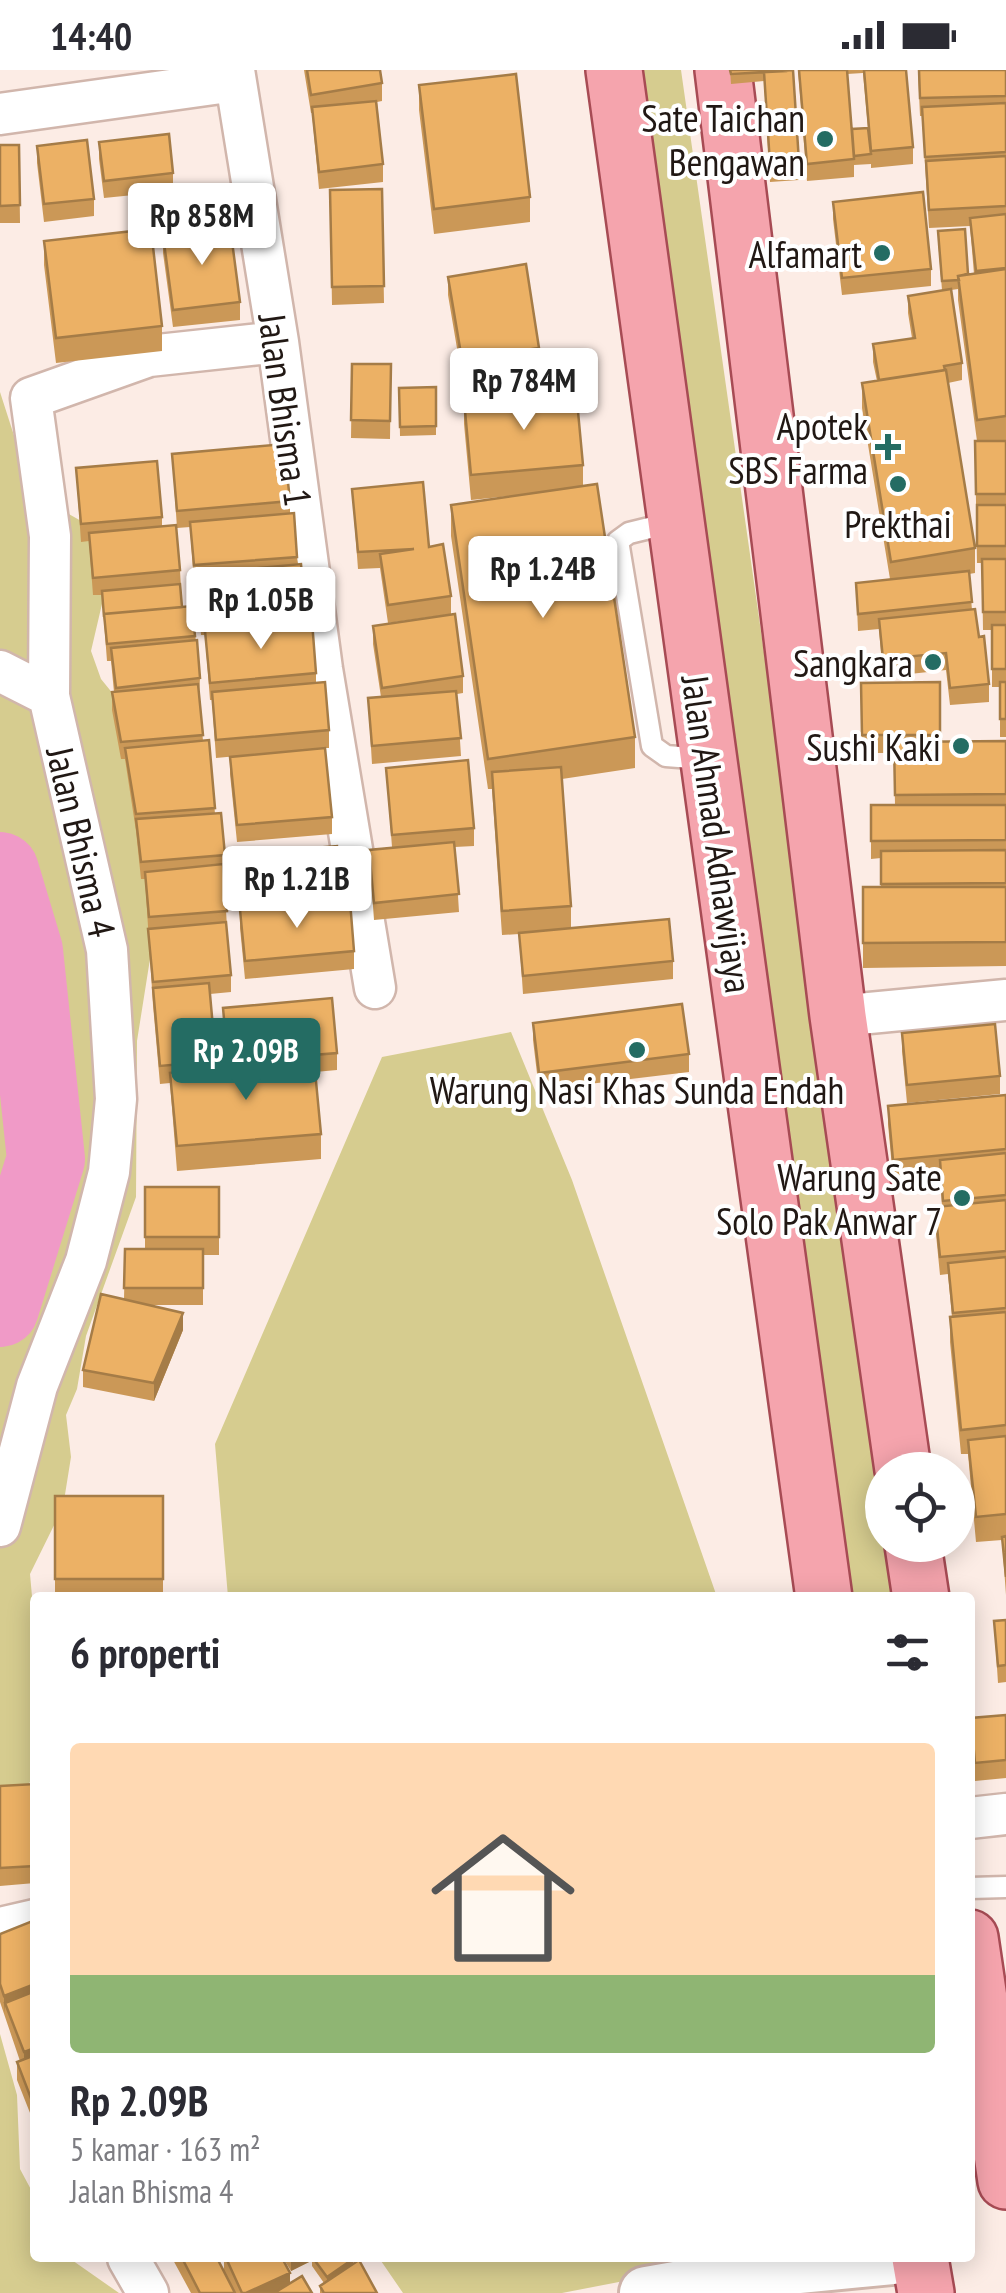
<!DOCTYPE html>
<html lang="id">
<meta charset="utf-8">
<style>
:root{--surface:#fff;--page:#f2f2f3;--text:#2b2b33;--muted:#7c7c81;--accent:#246c63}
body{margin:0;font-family:"PT Sans Narrow",sans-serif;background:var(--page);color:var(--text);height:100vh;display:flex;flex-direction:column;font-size:38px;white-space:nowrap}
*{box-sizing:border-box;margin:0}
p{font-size:32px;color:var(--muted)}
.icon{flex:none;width:55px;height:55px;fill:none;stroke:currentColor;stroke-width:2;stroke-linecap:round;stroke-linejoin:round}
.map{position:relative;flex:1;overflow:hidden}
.drawer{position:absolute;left:30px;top:1522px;width:945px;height:670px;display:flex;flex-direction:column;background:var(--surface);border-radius:10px;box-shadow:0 5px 25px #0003}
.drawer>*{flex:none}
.fabs{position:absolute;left:865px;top:1382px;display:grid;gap:20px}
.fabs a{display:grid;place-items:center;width:110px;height:110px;border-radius:50%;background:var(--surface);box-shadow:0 5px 25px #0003;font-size:50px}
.price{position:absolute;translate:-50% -85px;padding:0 22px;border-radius:10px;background:#fff;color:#222;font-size:32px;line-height:65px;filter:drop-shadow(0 2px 5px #0008)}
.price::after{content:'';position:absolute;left:50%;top:60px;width:30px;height:22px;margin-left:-15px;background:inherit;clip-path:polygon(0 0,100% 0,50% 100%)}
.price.active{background:var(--accent);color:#fff}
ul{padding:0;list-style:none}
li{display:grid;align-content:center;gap:20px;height:530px;padding:0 40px}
li span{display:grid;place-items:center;height:310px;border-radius:10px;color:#555}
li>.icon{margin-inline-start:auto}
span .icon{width:180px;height:180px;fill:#fffc;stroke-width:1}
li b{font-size:42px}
h2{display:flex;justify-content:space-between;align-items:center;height:120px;padding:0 40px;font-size:42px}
.status{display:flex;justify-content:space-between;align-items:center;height:70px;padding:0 50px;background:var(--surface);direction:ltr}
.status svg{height:28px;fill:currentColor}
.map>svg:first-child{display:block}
</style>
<div class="status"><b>14:40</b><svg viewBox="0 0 49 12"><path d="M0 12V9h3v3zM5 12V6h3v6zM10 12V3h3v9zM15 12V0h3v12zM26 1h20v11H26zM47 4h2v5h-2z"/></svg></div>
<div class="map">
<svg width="1006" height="2223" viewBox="0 0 1006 2223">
<rect width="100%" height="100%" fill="#fcece5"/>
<!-- green -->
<path fill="#d6cc8f" d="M619,0H681L882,1411V1475H892L899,1527H843Z
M0,322L27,406L44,430L90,456L109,504L91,581L101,609L118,630L163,807L137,971L136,1127L86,1266L77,1319L66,1345L71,1387L63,1437L30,1504L35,1560V1705L25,1719L0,1732V1419L6,1371L0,1368V1273L36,1245V1175L9,1172L0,1166V958L32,965L0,935Z
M511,962L572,1110L717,1527H228L215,1374L382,987Z
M0,1964L17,2025L20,2099L35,2127V2188H69L119,2223H0Z
M379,2188H743L562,2223H403Z"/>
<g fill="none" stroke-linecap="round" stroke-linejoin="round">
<!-- river -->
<path stroke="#f09ac7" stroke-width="78" d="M0,801L24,881L46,1089L0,1238"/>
<defs>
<path id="service" d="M674,452L629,463L618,471L652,676L666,686L705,689
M970,1818L1006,1817"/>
<path id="minor" d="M234,0L278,272L322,599L375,918
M0,44L235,11
M0,601L49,626
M838,946L1006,930
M0,1456L37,1316L86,1191L109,1102L116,1029L107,880L49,626L50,466L31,328L149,286L278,272
M970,1748L1006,1744
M0,1858L35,1850
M128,2188L148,2223"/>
<path id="tertiary" d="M646,2223L789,2198L892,2188"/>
<path id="primary" d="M614,0L824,1528
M723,0L838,946L903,1400
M913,1475L921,1528
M970,1868L1006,2111
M920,2188L926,2223"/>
</defs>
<!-- service casing -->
<use href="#service" stroke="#d1b6ac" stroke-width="25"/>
<!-- minor casing -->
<use href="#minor" stroke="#d1b6ac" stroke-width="45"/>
<!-- tertiary casing -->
<use href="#tertiary" stroke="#d1b6ac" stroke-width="58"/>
<!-- primary casing -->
<use href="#primary" stroke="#a74b54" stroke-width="60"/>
<!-- service -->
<use href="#service" stroke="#fff" stroke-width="20"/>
<!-- minor -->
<use href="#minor" stroke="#fff" stroke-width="40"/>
<!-- tertiary -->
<use href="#tertiary" stroke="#fff" stroke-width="52"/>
<!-- primary -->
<use href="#primary" stroke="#f5a4ad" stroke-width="55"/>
</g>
<!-- wall -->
<path fill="#cb9857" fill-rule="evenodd" d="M304,0H380L382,13V31L377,32L383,94V112L319,119L312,43H311Z
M730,0H786L799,92V110L770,112L764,11L731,14Z
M798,0H906L913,77V94L871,98V94L854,95V107L807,111ZM863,3L868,58L852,59L847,4Z
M918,0H1006V667H1000V617H992V560H983L982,493H977L975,371H977L958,230V219L951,220L962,293V310L948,313L975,478V503L969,504L972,540L989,614V632L950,635L946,600L883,607L879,559L858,561L856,513L890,509L862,338V313L877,311L873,292V274L912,268L908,243V226L942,220L938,170L968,204H974L970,156L929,158L922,46H920Z
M419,15L530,127V152L434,164L419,40Z
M99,72L173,103V121L104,128L99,89Z
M0,75H19L20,153H0Z
M37,76L94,129V146L44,152L37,93Z
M382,119L384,233L332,235L330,120Z
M833,132L931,199V216L842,225L833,149Z
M163,165L240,232V250L173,257L163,183Z
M44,171L162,256V281L56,293L44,195Z
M448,207L539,278V295L462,308L448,225Z
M352,294H391L390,369L351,368Z
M436,317V365L400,366L399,318Z
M464,330L583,395V416L635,667V698L562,709L571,836V858L673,891V909L523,924L519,864L502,865L492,719H488L451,466V435L510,426L471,430L464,354Z
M172,384L290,431V443L297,487L305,539V551L316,603V613L329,660V678H325L332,747V764L237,772L230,704V687L279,682L216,688L212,630H210L205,565H201L197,512L194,513L190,457L177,458Z
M76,398L162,447V456L180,500L182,537L192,536L200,608L199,626L203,671L209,670L215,744L225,785L224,803L227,858L231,905V922L210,924L216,998H226L223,938L337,983V1000L315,1002L321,1064V1089L177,1101L170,1013L160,1014L153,935L145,809H141L136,761L125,689H121L112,640V622H114L111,591H107L102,525H93L89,471L81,472Z
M352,419L429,477L451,526V544L388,553L380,498L358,499Z
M373,556L463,606V623L457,624L461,686L372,694L368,628L381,627L373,574Z
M940,612V672L1006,671V896L863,898V817H881V788L871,789V735H895L894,683H862L861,613Z
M386,698L474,758V776L455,777L459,842L374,850L369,780L392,777Z
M265,782L342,824V832L354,881V899L245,909L240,858V840L268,838Z
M533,953L689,984V1002L539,1020L533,970Z
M902,963L1000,1006V1024L907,1033L902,981Z
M1006,1025V1525L1002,1470L976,1472L968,1384H961L950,1272V1247H952L948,1204L940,1205L935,1154V1137L942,1136L940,1103L893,1108L888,1054V1036Z
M145,1117H219V1185H203V1235H150L183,1260L154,1331L83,1317V1300L124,1230L125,1179H145Z
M55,1426H163V1528H55Z
M1006,1550V1612L998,1613L994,1551Z
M1006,1645V1708L975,1711L971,1648Z
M35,1714V1813L0,1816V1716Z
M35,1850V2064L32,2057V2048L17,2010V1992L20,1991L0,1932V1864Z
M172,2188H217L224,2201V2189L221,2191L220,2188H282L290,2213L312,2223H191Z
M283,2188H311V2191L291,2201Z
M312,2188L353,2194L377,2223H320V2216L324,2213L312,2196Z"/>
<!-- shaded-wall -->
<path fill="#a57c47" d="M183,1243V1260L154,1331V1313Z
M35,1914V1932L5,1933L4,1943V1926Z
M35,1978V1995L24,2000V1982Z
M300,2188H311V2191L291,2201V2192Z
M353,2189V2198L327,2216V2207Z
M290,2203V2221L284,2223H246Z"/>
<!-- building -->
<path fill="#ecb165" stroke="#a57c47" stroke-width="2.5" d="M307,0H380L382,13L311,25Z
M730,0H786V1L731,4Z
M793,0L799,92L770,94L764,2Z
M799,0H847L854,89L807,94Z
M864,0H906L913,77L871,81Z
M919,0H1006V26L920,28Z
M516,4L530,127L434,139L419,15Z
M376,31L383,94L319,102L312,37Z
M1006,33V82L925,87L922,37Z
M868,58L871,84L854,86L852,59Z
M169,64L173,103L104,111L99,72Z
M87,70L94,129L44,134L37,76Z
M0,75H19L20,135L0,136Z
M1006,86V136L929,140L926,91Z
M382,119L384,216L332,217L330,120Z
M923,122L931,199L842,208L833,132Z
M1006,144V198L976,201L970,148Z
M230,156L240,232L173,240L163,165Z
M151,159L162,256L56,268L44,171Z
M965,159L968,204L958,206L959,210L942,211L938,161Z
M526,194L539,278L462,290L448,207Z
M1006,199V346L977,350L958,206Z
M951,219L962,293L944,296L945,300L879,310L873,274L915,268L908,226Z
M352,294H391L390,351L351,350Z
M946,300L975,478L891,492L862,313Z
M436,317V356L400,357L399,318Z
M576,320L583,395L471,405L464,330Z
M975,371H1006V424H976Z
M284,374L290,431L177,441L172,384Z
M157,391L162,447L81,454L76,398Z
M423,412L429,477L443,474L451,526L388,535L380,484L414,479L358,482L352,419Z
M597,414L635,667L488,689L451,435Z
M977,435H1006V476H977Z
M294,443L297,487L194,495L190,452Z
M176,455L180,500L93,508L89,463Z
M982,489H1006V542H983Z
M301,494L305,539L201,548L197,504Z
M969,501L972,532L858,544L856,513Z
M180,514L182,537L104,544V547L102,521Z
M192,536L195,566L107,574L104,544Z
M975,539L979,567L984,566L989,614L950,618L946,583L883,589L879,549Z
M455,544L463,606L382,618L373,556Z
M312,551L316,603L210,613L205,561Z
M992,555H1006V599H992Z
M197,570L200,608L116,618L111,578Z
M325,612L329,660L216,670L212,622Z
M940,612V665H862L861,613Z
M1000,612H1006V649H1000Z
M198,614L203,665L121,672L112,622Z
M456,621L461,668L372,676L368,628Z
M209,670L215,738L136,744L125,678Z
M1006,671V724L895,725L894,672Z
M325,678L332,747L237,755L230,687Z
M468,690L474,758L392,765L386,698Z
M561,697L571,836L502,841L492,702Z
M871,735H1006V770L871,771Z
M221,743L225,785L141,792L136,749Z
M454,772L459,824L374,833L369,780Z
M337,776L342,824L269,830L265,782Z
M1006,780V813L881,814V781Z
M223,794L227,841L149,847L145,802Z
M863,817H1006V872L863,873Z
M350,831L354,881L245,891L240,840Z
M669,849L673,891L523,906L519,863Z
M226,852L231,905L153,912L148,859Z
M209,913L216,991L160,996L153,918Z
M332,928L337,983L228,992L223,938Z
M682,934L689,984L539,1003L533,953Z
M995,954L1000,1006L907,1015L902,963Z
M314,990L321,1064L177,1076L170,1003Z
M1006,1025V1079L893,1090L888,1036Z
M1006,1083V1125L943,1131L940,1090Z
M145,1117H219V1167H145Z
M1006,1130V1181L940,1187L935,1137Z
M125,1179H203V1218H124Z
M1006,1187V1238L953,1243L948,1193Z
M101,1224L183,1243L154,1313L83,1300Z
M1006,1242V1355L961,1360L950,1247Z
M1006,1366V1444L976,1447L968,1370Z
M55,1426H163V1509H55Z
M1006,1466V1507L1002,1467Z
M1006,1550V1595L998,1596L994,1551Z
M1006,1645V1690L975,1693L971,1648Z
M35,1714V1796L0,1798V1716Z
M35,1850V1914L4,1926L0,1914V1864Z
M35,1921V1978L24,1982L5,1933Z
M35,1985V2030L32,2031L17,1992Z
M182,2188H217L235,2223H200Z
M226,2188H282L290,2203L246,2223H242Z
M313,2188H352L353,2189L327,2207Z
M359,2190L377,2223H324L320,2216Z
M302,2206L312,2223H274Z"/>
<!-- markers -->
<g fill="#246c63" stroke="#fff" stroke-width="4">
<circle cx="825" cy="69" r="10"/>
<circle cx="882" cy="183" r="10"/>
<path d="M883 362h10v10h10v10h-10v10h-10v-10h-10v-10h10z"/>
<circle cx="898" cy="414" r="10"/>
<circle cx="933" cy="592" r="10"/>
<circle cx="961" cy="676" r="10"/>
<circle cx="637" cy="980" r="10"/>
<circle cx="962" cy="1128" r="10"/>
</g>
<g text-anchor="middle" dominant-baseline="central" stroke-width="8" stroke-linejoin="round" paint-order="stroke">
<!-- poi labels -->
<g font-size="38" fill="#211814" stroke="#fff" text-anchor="end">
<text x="805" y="47">Sate Taichan<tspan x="805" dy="44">Bengawan</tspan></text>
<text x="862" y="183">Alfamart</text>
<text x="868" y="355">Apotek<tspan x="868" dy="44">SBS Farma</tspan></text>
<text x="898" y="453" text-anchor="middle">Prekthai</text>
<text x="913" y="592">Sangkara</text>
<text x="941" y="676">Sushi Kaki</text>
<text x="637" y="1019" text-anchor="middle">Warung Nasi Khas Sunda Endah</text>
<text x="942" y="1106">Warung Sate<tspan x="942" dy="44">Solo Pak Anwar 7</tspan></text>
</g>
<!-- street labels -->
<g font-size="38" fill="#211814" stroke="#fff">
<text transform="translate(286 340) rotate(82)">Jalan Bhisma 1</text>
<text transform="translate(718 764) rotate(82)">Jalan Ahmad Adnawijaya</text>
<text transform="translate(82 772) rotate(77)">Jalan Bhisma 4</text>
</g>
</g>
</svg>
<div class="fabs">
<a><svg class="icon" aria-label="locate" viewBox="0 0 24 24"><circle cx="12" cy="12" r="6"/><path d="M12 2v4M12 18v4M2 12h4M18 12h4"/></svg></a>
</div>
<b class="price" style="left:202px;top:198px">Rp 858M</b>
<b class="price" style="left:524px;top:363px">Rp 784M</b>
<b class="price" style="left:543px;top:551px">Rp 1.24B</b>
<b class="price" style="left:261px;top:582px">Rp 1.05B</b>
<b class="price" style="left:297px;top:861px">Rp 1.21B</b>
<b class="price active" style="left:246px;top:1033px">Rp 2.09B</b>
<section class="drawer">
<h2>6 properti<svg class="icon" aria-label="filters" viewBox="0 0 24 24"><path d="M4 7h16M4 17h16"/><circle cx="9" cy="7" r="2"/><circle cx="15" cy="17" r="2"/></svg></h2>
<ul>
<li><span style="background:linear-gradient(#ffd9b3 75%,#8fb573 0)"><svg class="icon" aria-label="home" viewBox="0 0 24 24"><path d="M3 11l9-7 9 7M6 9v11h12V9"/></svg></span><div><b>Rp 2.09B</b><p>5 kamar · 163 m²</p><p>Jalan Bhisma 4</p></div></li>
</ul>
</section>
</div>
